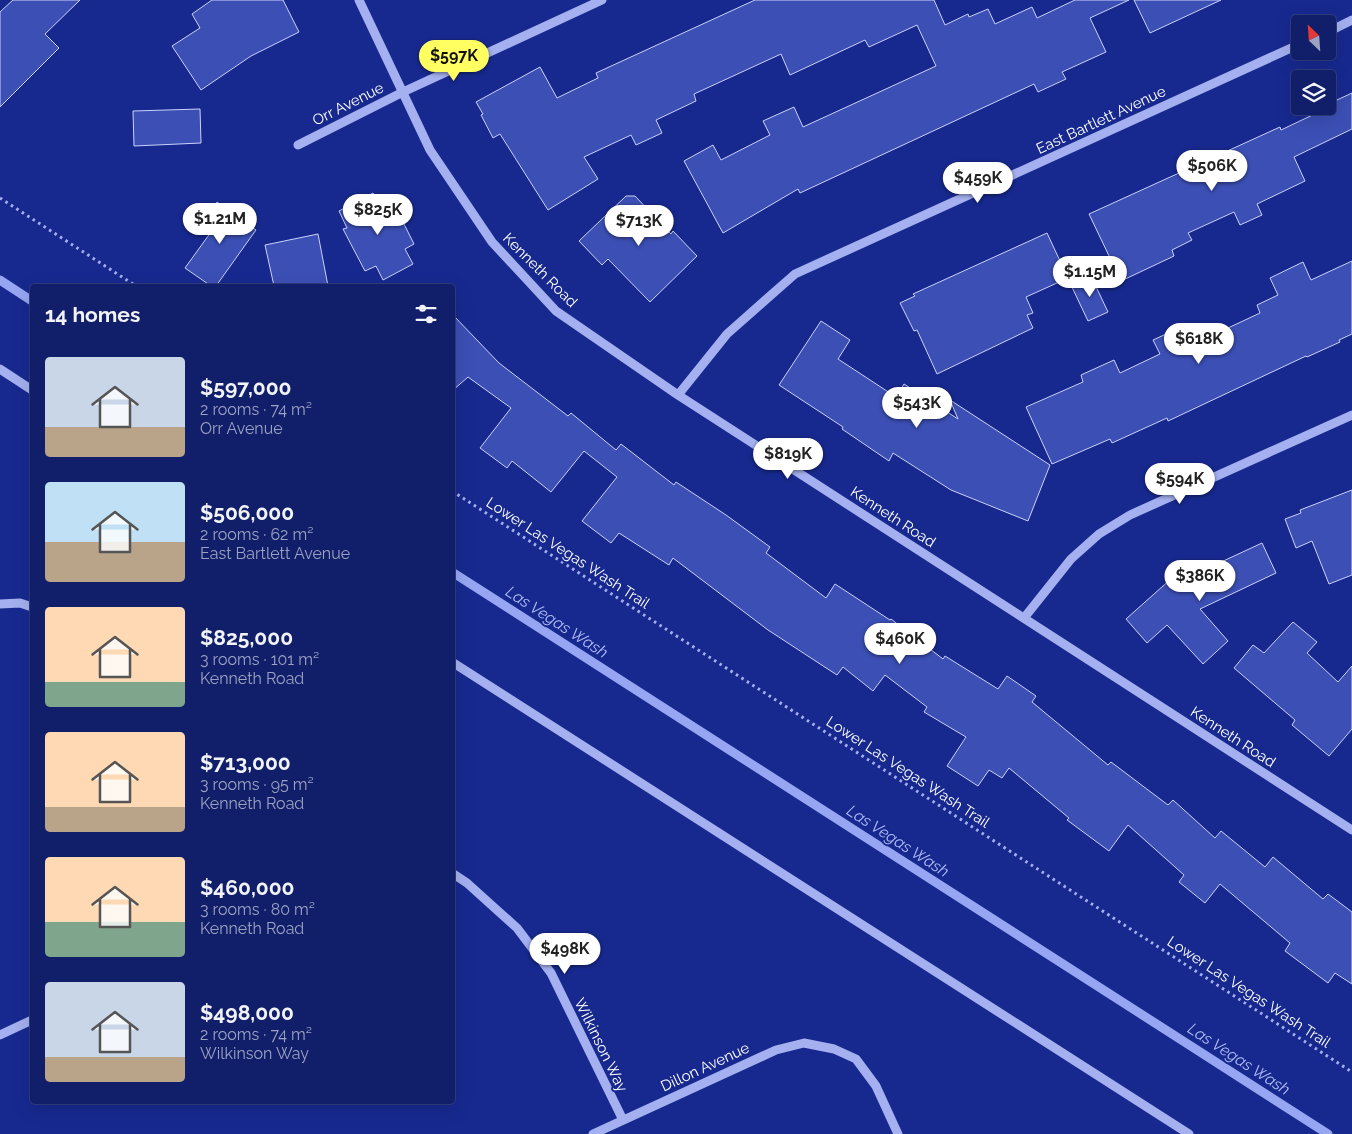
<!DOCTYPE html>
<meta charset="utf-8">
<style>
:root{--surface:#111f6b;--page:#1a2771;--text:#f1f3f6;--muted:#9ca2c1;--line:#303d7e;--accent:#ffff62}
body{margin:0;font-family:Raleway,sans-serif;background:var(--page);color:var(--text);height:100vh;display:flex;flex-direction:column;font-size:19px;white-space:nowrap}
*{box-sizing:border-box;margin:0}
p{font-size:16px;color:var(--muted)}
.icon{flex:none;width:28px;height:28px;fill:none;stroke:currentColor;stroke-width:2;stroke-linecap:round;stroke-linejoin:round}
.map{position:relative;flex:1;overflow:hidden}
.sheet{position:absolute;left:30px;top:284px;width:425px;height:820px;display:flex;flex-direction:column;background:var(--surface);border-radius:5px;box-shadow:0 5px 20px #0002,0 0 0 1px var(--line)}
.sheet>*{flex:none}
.needle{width:32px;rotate:335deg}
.controls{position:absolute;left:1291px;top:15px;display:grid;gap:10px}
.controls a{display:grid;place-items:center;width:45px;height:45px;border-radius:5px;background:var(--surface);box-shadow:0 5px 20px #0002,0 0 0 1px var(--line);font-size:25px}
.price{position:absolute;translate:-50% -42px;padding:0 11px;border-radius:18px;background:#fff;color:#222;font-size:16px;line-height:32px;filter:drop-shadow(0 1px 2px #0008)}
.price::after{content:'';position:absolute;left:50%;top:30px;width:15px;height:11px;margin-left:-8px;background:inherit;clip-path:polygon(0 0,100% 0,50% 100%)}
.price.on{background:var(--accent);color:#111}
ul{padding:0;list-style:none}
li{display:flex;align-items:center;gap:15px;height:125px;padding:0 15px}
li span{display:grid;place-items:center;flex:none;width:140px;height:100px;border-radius:5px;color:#555}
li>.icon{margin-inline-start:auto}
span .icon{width:60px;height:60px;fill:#fffc;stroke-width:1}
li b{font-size:21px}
h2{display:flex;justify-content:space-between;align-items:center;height:60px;padding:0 15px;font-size:21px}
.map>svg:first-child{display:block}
</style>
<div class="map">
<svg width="1352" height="1134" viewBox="0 0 1352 1134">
<rect width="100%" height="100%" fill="#17298f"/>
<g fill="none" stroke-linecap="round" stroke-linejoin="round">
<!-- stream -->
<path stroke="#96a6f2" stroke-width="9" d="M0,280L32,301
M452,572L1328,1134"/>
</g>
<!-- building -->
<path fill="#3c4fb5" stroke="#cad2fb" d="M13,0H80L45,34L59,48L0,107V12Z
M212,0H283L299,32L251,56L201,90L172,46L200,28L192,14Z
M755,0H934L945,25L968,14L969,17L988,9L995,24L1032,7L1037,18L1075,0H1129L1090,18L1106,52L1062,72L1066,79L1038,92L1034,84L800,193L798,189L723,233L684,161L713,145L721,160L770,135L763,121L794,107L803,127L936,66L917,25L869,47L865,40L790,75L781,54L694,94L696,101L656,120L662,133L636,145L631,135L584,157L598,179L548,210L500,134L493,138L481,115L483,114L476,102L540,67L557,98L598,78L596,73Z
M1134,0H1221L1150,33Z
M1352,93V129L1294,157L1305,181L1257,204L1262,215L1240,225L1234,212L1188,233L1192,240L1172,250L1174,256L1121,281L1089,214L1280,127L1281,130L1325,109L1324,106Z
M200,109L201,143L134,146L133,111Z
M373,193L384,212L395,206L414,244L405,249L413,264L383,280L376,266L365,271L343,229L347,228L339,211Z
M626,196H635L671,234L673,231L697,256L650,302L608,259L602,265L579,241Z
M217,202L256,230L216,286H211L185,268L211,232L201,225Z
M1047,233L1068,278L1026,297L1033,313L1027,315L1033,328L937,374L917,330L914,331L900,303L915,296L913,294Z
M318,234L328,286H274L265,245Z
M1352,261V334L1339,340L1340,342L1307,357L1306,356L1168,421L1167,418L1112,443L1110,439L1052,464L1026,407L1083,382L1081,375L1114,360L1120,373L1160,354L1153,340L1188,324L1196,343L1260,313L1257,305L1278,295L1270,278L1303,262L1311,280Z
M1091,276L1108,312L1088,321L1071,285Z
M452,314L499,363L568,416L571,413L616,450L621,444L674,485L676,482L726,515L770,547L766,553L826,598L835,584L890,620L891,619L943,659L945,656L998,689L1007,676L1036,696L1032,702L1108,765L1111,762L1168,805L1173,800L1215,838L1221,831L1265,867L1273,857L1323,899L1328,894L1352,912V984L1335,973L1328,983L1285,951L1290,943L1220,884L1205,903L1179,882L1184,875L1128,825L1109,851L1067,820L1069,818L1009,768L1002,778L989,770L978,786L947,766L966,737L924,712L927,707L885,675L873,691L843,667L837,675L768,630L673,558L669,565L619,533L611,543L582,521L617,477L584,451L551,492L512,461L507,468L480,448L511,408L468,377L452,391Z
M821,321L850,340L838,359L896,397L904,384L958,419L950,400L1050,465L1028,521L951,490L893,453L889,461L842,429L843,427L779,385Z
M1352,490V575L1329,584L1312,541L1296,548L1285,519L1301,513L1300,510Z
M1262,543L1276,573L1200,609L1228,641L1203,664L1167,625L1147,643L1126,619L1172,578L1176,583Z
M1293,622L1317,642L1307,653L1338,682L1352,666V729L1329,756L1292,725L1295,720L1234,668L1253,645L1264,653Z"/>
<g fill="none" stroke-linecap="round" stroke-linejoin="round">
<!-- path -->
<path stroke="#a4b0ef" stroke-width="3" stroke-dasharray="2.5 4" stroke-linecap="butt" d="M0,198L136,286
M452,491L1352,1072"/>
<!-- minor -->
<path stroke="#a4b0ef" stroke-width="9" d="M359,0L430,150L492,242L556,311L678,395L1352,830
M1328,32L1352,20
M298,145L403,92L602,0
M0,369L32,390
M678,395L727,334L795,274L1300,44
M0,604L20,603L32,607
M1024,618L1071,559L1099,534L1130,515L1352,415
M452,662L1189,1134
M452,873L467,883L517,928L551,973L623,1120
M0,1035L32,1020
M593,1134L776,1050L804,1043L834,1049L856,1059L876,1086L898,1134"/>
</g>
<g text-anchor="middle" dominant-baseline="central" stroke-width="4" stroke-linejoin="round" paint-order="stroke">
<!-- street labels -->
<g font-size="15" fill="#fff" stroke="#17298f">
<text transform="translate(348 104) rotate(-27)">Orr Avenue</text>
<text transform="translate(1101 120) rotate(-25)">East Bartlett Avenue</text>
<text transform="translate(540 270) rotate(45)">Kenneth Road</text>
<text transform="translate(893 517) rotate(33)">Kenneth Road</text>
<text transform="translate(568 553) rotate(33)">Lower Las Vegas Wash Trail</text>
<text transform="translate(1233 737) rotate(33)">Kenneth Road</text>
<text transform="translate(908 772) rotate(33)">Lower Las Vegas Wash Trail</text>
<text transform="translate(1249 992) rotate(33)">Lower Las Vegas Wash Trail</text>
<text transform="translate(601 1045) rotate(64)">Wilkinson Way</text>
<text transform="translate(705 1067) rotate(-25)">Dillon Avenue</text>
</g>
<!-- water labels -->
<g font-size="16" font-style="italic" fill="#b0bcf6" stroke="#17298f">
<text transform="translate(557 622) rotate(33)">Las Vegas Wash</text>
<text transform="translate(898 841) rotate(33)">Las Vegas Wash</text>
<text transform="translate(1239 1059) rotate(33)">Las Vegas Wash</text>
</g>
</g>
</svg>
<div class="controls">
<a><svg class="needle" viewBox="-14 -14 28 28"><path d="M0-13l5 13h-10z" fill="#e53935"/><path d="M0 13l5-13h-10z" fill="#9ca2c1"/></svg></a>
<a><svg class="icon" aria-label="layers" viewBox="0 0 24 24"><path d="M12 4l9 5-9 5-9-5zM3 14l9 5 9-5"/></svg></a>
</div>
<b class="price on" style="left:454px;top:82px">$597K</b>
<b class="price" style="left:1212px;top:192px">$506K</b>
<b class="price" style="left:978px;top:204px">$459K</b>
<b class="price" style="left:378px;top:236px">$825K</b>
<b class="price" style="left:220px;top:245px">$1.21M</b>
<b class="price" style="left:639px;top:247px">$713K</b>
<b class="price" style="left:1090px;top:298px">$1.15M</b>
<b class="price" style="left:1199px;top:365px">$618K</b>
<b class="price" style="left:917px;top:429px">$543K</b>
<b class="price" style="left:788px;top:480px">$819K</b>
<b class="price" style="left:1180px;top:505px">$594K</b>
<b class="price" style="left:1200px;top:602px">$386K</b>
<b class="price" style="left:900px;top:665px">$460K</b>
<b class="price" style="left:565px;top:975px">$498K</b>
<section class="sheet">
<h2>14 homes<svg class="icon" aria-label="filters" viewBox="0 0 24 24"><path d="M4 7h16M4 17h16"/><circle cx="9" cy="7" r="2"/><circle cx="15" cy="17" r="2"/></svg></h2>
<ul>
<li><span style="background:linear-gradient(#c9d6e8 70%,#b9a48a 0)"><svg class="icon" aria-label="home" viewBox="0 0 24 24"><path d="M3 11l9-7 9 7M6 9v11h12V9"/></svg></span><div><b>$597,000</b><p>2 rooms · 74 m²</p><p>Orr Avenue</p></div></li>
<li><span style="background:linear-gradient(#bfe0f5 60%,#b9a48a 0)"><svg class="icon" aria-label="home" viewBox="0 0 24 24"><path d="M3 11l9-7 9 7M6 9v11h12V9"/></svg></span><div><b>$506,000</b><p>2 rooms · 62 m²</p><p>East Bartlett Avenue</p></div></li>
<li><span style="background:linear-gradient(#ffd9b3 75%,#7fa58c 0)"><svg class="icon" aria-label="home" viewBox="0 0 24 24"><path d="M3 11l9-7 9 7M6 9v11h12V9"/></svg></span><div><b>$825,000</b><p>3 rooms · 101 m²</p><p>Kenneth Road</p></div></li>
<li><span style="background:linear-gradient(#ffd9b3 75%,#b9a48a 0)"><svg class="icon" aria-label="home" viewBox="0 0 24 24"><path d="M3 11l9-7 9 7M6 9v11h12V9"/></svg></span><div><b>$713,000</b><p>3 rooms · 95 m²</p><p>Kenneth Road</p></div></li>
<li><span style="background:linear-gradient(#ffd9b3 65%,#7fa58c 0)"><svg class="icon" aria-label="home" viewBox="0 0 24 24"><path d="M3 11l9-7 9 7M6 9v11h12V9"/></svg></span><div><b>$460,000</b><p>3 rooms · 80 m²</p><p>Kenneth Road</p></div></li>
<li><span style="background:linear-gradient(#c9d6e8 75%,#b9a48a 0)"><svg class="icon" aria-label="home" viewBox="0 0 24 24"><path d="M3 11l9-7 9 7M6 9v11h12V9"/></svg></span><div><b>$498,000</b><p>2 rooms · 74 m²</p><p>Wilkinson Way</p></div></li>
</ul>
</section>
</div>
